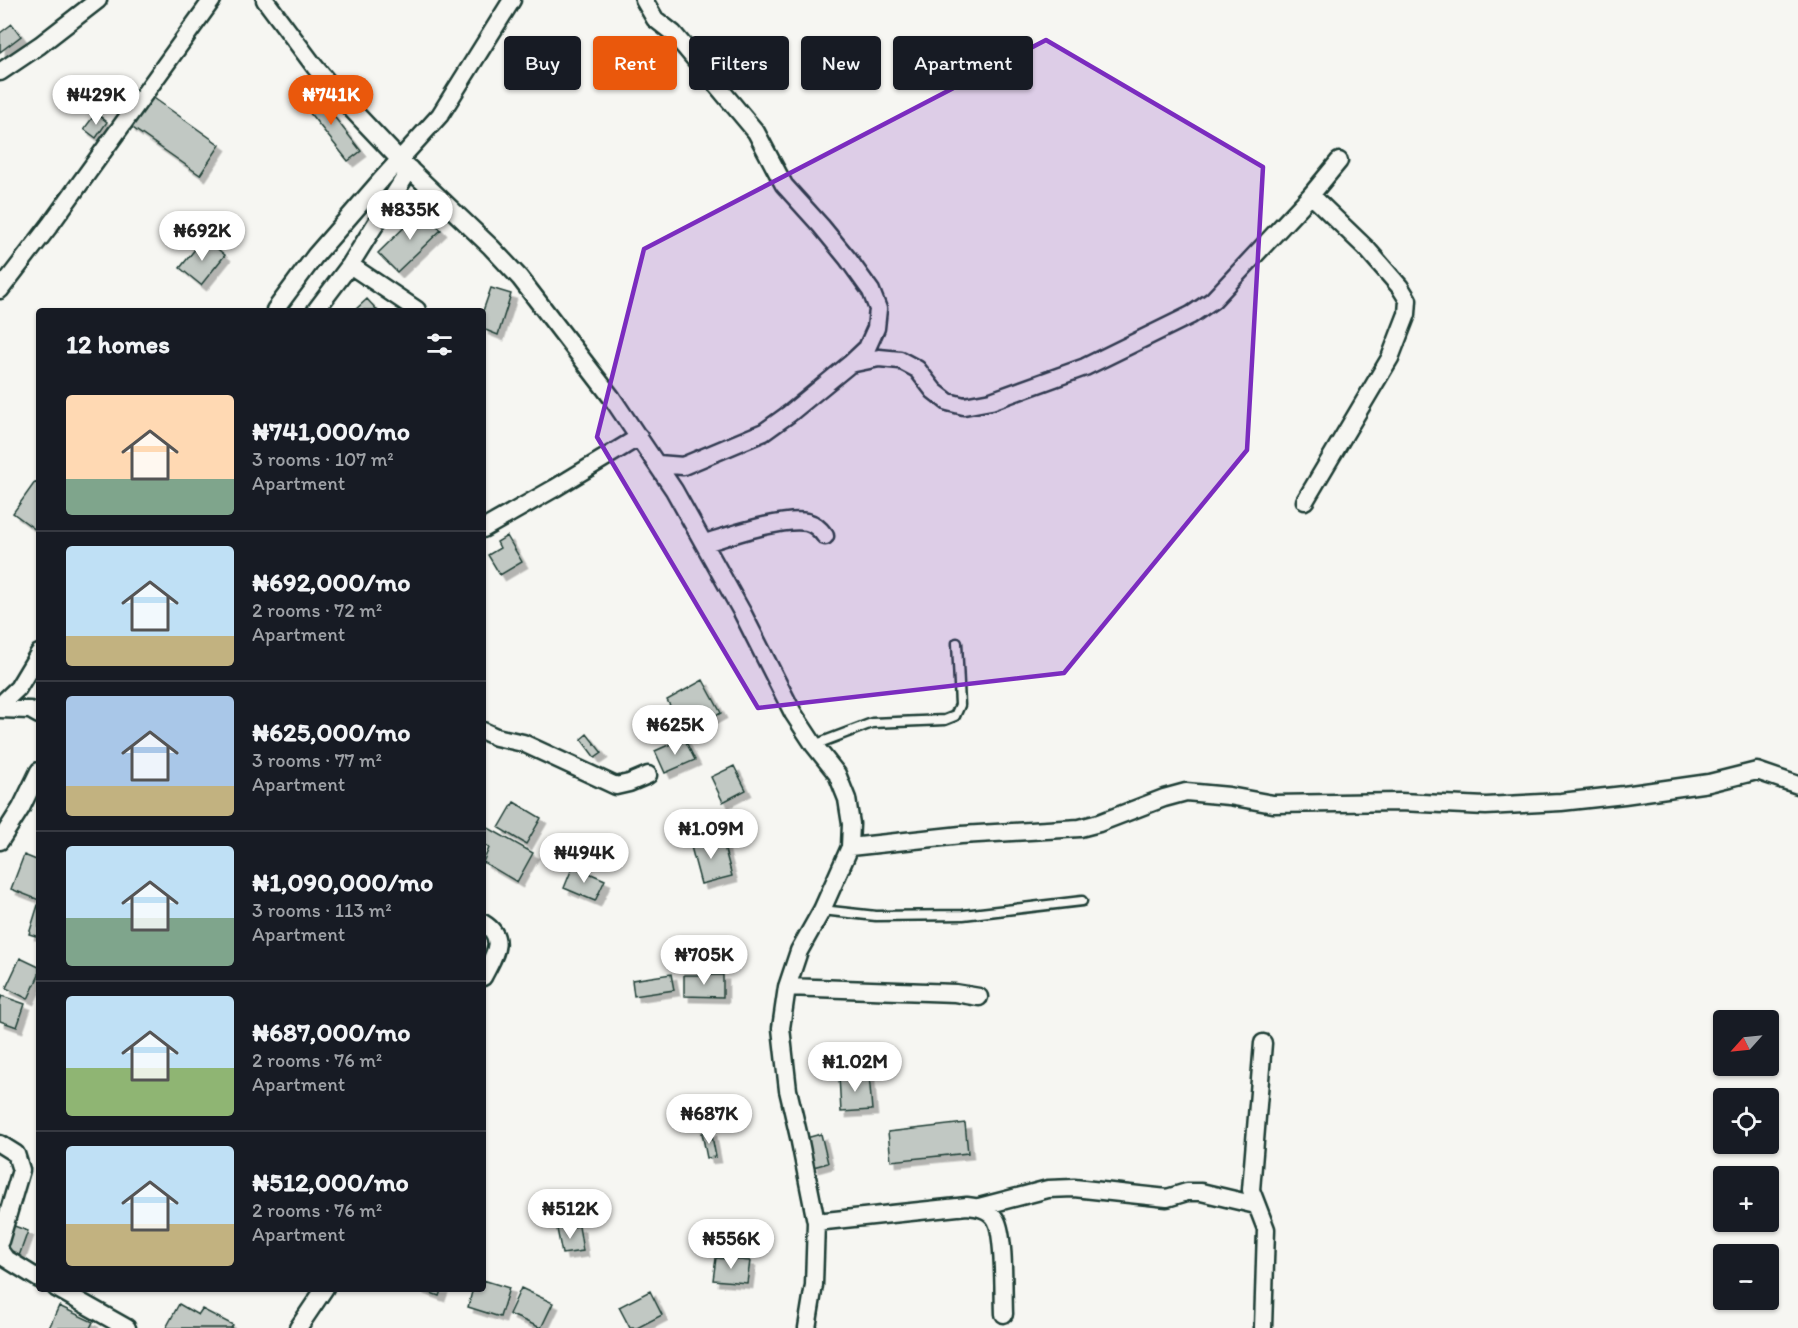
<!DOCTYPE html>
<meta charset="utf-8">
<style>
:root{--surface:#171b24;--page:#242831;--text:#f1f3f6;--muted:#9ea1a6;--line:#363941;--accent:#ea580c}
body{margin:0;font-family:Itim,sans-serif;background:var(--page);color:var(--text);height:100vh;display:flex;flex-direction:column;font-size:22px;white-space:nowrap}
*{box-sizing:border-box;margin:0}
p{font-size:20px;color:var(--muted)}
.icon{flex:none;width:33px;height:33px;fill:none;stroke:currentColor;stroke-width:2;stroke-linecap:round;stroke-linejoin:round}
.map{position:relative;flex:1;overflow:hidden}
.sheet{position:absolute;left:36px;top:308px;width:450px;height:984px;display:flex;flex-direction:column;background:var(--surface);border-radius:6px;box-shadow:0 2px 4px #0004}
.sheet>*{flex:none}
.hud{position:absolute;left:504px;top:36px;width:570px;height:54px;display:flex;gap:12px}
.needle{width:39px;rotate:243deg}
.fabs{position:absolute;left:1713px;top:1010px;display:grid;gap:12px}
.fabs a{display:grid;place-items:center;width:66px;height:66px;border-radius:6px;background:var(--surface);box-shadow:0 2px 4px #0004;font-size:30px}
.price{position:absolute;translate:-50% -51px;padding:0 14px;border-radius:21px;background:#fff;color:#222;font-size:20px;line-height:39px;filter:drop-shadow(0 2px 3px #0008)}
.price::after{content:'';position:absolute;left:50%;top:36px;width:18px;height:14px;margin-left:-9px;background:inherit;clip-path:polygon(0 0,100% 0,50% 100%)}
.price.current{background:var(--accent);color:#fff}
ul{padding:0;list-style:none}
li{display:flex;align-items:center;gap:18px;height:150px;padding:0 30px}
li+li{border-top:2px solid var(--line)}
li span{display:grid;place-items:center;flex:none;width:168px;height:120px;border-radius:6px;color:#555}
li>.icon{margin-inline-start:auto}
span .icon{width:72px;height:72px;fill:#fffc;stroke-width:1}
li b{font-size:26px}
h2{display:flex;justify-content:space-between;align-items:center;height:72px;padding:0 30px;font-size:26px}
.tag{padding:0 21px;border-radius:6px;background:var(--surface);box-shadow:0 2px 4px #0004;font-size:21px;line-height:54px}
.tag.current{background:var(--accent);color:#fff}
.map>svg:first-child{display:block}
</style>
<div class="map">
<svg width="1798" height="1328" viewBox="0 0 1798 1328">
<defs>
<filter id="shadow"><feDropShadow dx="5.5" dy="5.5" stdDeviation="0" flood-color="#0004"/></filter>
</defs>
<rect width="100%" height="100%" fill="#f6f6f2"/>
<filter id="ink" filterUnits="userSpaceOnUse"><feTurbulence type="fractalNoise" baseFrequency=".0167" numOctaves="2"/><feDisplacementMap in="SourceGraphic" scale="12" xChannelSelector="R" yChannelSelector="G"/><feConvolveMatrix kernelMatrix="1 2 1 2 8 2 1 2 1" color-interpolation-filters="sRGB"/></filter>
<g filter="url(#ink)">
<!-- building -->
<path fill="#c1c8c3" stroke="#1f3d34" stroke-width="1.5" filter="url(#shadow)" d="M12,24L21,36L0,52V33Z
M314,91L361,151L348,161L301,102Z
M151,96L220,145L200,175L130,126Z
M96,113L107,122L96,138L84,129Z
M422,210L441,230L397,272L378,253Z
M204,238L225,255L201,285L180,268Z
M491,288L511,294L498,335L483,329V311Z
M367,299L377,310H355Z
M35,482L39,485V526L36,530L13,513Z
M507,536L522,562L500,575L488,555L500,548L497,542Z
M703,680L721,713L685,733L667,700Z
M587,734L602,753L595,758L581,739Z
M684,738L695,760L665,773L655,751Z
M734,766L746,790L723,802L711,777Z
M514,802L541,818L526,844L499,828Z
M483,825L533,853L517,882L483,862L489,848L483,844Z
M721,835L732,876L701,884L690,843Z
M24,855L39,861V900L11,889Z
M573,866L605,880L595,901L564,888Z
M38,905H39V937L29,934Z
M20,958L39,967V975L28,999L6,988Z
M671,974L674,990L634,996L632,980Z
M684,975H723V997L684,996Z
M2,996L25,1004L17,1027L0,1021V1001Z
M869,1074L872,1110L841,1112L839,1076Z
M965,1123L968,1153L891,1161L888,1132Z
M711,1131L716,1157L707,1158L702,1133Z
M821,1134L828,1163L813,1167L806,1138Z
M6,1223L28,1231L19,1256L0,1249Z
M579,1226L583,1251L562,1254L557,1229Z
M716,1258L750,1261L747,1283L713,1280Z
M483,1280L509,1288L500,1317L468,1307L473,1288H483Z
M418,1288H442L439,1296Z
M521,1288L553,1303L541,1328L509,1314Z
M650,1291L662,1315L637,1328H630L619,1307Z
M179,1304L198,1315L202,1309L233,1325L231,1328H166Z
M59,1306L93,1322L90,1328H49Z"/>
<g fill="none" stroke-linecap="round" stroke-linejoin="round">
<defs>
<path id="service" d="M814,745L872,723L945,720L955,716L960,705L957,643
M822,910L876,916L963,915L1082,901"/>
<path id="minor" d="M265,0L315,67L341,98L399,159L491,247L520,278L612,398L674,490L742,612L793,713L814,745L837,774L847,799L851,824L850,847L822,910L799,951L787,987L781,1028L788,1090L799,1137L816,1222L814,1285L807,1328
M644,0L655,19L673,33L756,132L784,185L821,226L848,259L871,291L878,309L876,328L867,348L850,364L789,414L764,432L683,466L658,464
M0,72L40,45L98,0
M350,265L417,310
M0,290L50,225L212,0
M275,310L315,256L382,179L440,115L512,0
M316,310L350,265L410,169
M850,364L879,358L900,360L917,369L934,391L948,402L964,406L991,401L1085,367L1191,315L1213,300L1311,195L1339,161
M1305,501L1390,358L1407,314L1408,300L1400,287L1367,249L1311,195
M483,529L555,488L639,437
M705,543C729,536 783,517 807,522C815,524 820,529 825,536
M0,705L18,688L39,653
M0,709L30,710L39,715
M483,731L496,737L523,743L616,786L629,783L648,775
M0,841L21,808L39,771
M850,847L961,835L1080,828L1099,823L1164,798L1186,792L1229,796L1273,804L1400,802L1486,806L1561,802L1624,795L1709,783L1757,771L1798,785
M483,923C508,938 493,957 483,977
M787,987L955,993L979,997
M1263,1043L1251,1190L1266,1229L1263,1328
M0,1144L16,1154L21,1170L0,1241
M979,1207L1048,1189L1074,1188L1167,1198L1187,1192H1201L1256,1205
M816,1222L967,1206C978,1207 990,1209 996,1220C1005,1236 1003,1294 1004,1314
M0,1251L5,1258L39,1279
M56,1288L127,1328
M298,1328L325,1288"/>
</defs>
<!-- service casing -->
<use href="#service" stroke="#1f3d34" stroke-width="13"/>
<!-- minor casing -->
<use href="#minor" stroke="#1f3d34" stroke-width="21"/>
<!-- service -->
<use href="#service" stroke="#f6f6f2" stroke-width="8"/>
<!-- minor -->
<use href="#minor" stroke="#f6f6f2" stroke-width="16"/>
</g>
</g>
<!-- marked area -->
<path fill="#7b2cbf" fill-opacity="0.2" stroke="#7b2cbf" stroke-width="4.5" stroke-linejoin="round" d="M1046,40L1263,167L1247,450L1064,673L758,708L597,437L644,249Z"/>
</svg>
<div class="fabs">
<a><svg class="needle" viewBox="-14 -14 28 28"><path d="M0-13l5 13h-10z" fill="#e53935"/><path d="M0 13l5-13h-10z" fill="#9ea1a6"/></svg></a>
<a><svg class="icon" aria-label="locate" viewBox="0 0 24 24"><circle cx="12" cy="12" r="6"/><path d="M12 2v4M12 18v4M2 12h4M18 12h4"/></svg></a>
<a>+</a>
<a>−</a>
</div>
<b class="price" style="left:96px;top:126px">₦429K</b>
<b class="price current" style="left:331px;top:126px">₦741K</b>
<b class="price" style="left:410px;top:241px">₦835K</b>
<b class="price" style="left:202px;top:262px">₦692K</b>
<b class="price" style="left:675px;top:756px">₦625K</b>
<b class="price" style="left:711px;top:860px">₦1.09M</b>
<b class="price" style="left:584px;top:884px">₦494K</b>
<b class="price" style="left:704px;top:986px">₦705K</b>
<b class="price" style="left:855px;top:1093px">₦1.02M</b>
<b class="price" style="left:709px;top:1145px">₦687K</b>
<b class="price" style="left:570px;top:1240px">₦512K</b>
<b class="price" style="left:731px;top:1270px">₦556K</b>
<div class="hud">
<a class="tag">Buy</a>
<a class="tag current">Rent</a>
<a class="tag">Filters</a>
<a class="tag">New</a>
<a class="tag">Apartment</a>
</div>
<section class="sheet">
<h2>12 homes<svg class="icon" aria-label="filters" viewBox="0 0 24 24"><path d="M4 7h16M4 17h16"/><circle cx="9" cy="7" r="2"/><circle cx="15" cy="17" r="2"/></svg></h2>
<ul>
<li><span style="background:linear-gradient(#ffd9b3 70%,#7fa58c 0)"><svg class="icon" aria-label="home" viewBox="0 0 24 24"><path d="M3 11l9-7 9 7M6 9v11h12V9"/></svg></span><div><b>₦741,000/mo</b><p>3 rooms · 107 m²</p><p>Apartment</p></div></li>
<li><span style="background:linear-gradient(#bfe0f5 75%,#c2b280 0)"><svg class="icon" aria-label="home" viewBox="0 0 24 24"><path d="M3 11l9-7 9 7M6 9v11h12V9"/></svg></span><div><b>₦692,000/mo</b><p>2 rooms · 72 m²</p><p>Apartment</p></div></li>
<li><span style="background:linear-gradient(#a9c7e8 75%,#c2b280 0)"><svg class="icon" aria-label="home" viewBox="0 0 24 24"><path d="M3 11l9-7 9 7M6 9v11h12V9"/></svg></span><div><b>₦625,000/mo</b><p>3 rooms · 77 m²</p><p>Apartment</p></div></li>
<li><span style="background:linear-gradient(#bfe0f5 60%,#7fa58c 0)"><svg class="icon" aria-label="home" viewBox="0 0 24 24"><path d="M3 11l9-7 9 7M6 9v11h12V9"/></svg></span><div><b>₦1,090,000/mo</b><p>3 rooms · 113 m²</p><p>Apartment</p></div></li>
<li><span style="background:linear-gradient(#bfe0f5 60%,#8fb573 0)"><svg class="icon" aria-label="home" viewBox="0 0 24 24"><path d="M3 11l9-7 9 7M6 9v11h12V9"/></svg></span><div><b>₦687,000/mo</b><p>2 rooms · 76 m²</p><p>Apartment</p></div></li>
<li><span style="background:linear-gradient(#bfe0f5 65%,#c2b280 0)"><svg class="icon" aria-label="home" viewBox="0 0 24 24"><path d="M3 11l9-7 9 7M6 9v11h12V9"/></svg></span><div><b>₦512,000/mo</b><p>2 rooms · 76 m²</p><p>Apartment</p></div></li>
</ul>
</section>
</div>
